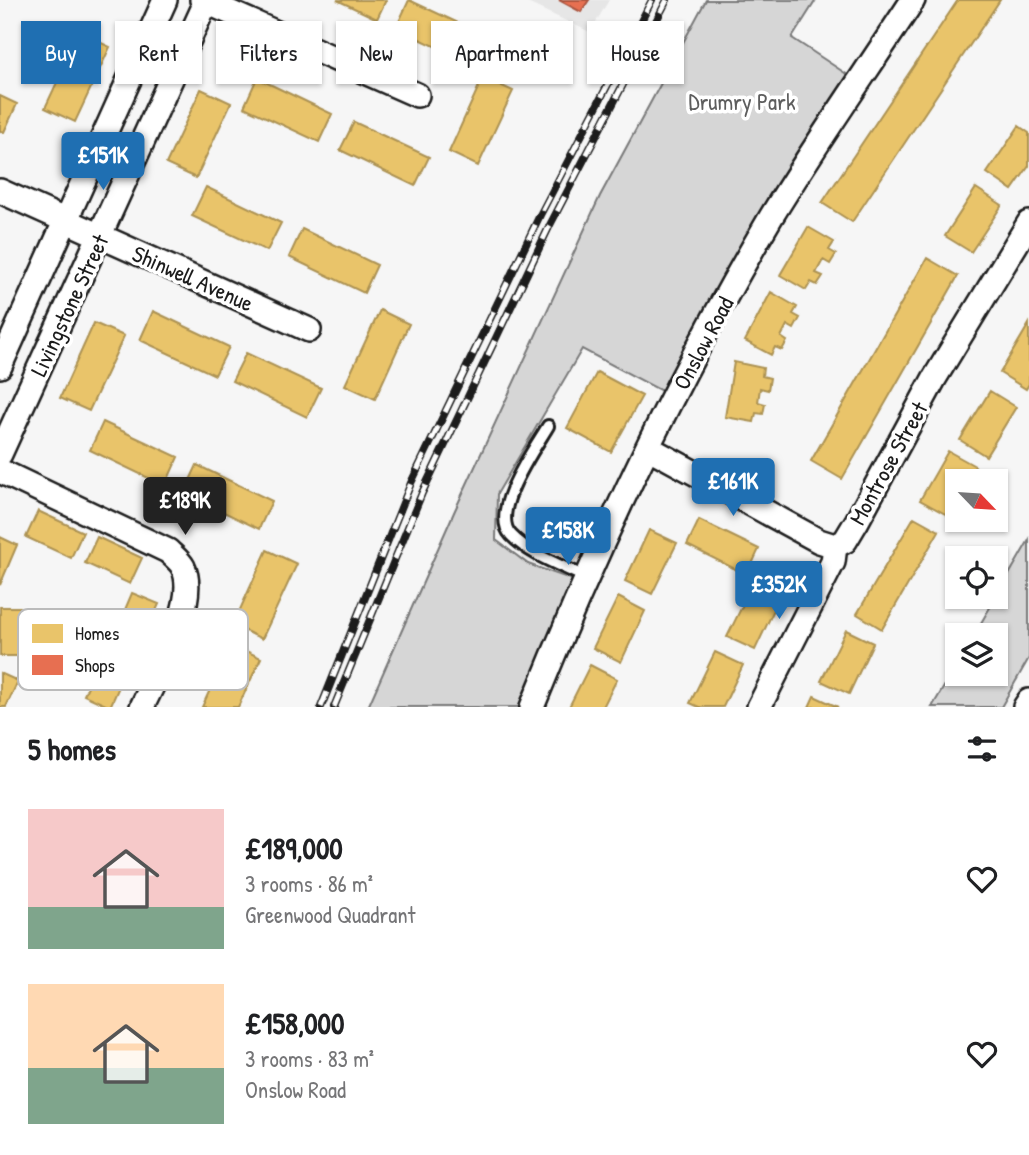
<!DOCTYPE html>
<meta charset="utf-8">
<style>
:root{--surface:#fff;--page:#f2f2f2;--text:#202124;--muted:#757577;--accent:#1f6fb2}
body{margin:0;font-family:"Patrick Hand",sans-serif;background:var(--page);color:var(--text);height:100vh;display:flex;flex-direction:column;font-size:26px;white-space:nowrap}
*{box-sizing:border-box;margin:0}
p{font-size:23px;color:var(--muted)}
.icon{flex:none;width:38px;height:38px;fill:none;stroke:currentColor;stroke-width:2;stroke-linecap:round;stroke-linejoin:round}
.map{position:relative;height:707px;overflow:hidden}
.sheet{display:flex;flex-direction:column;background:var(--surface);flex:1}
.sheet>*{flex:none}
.banner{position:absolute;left:21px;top:21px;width:987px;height:63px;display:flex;gap:14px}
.needle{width:46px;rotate:115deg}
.fabs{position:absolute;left:945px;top:469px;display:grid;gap:14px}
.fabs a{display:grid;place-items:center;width:63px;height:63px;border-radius:0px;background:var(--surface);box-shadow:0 2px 5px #0004;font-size:35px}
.price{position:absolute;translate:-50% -60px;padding:0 16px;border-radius:7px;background:var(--accent);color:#fff;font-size:23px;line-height:46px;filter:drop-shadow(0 2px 4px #0008)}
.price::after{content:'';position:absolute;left:50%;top:42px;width:21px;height:16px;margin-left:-10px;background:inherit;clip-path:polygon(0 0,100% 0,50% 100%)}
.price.active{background:#222;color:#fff}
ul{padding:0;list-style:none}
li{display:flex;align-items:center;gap:21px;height:175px;padding:0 28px}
li span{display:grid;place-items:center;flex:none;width:196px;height:140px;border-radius:0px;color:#555}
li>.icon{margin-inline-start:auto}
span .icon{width:84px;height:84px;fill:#fffc;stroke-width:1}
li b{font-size:30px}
h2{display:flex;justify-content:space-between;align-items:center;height:84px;padding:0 28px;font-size:30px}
.pill{padding:0 24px;border-radius:0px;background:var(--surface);box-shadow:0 2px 5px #0004;font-size:24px;line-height:63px}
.pill.active{background:var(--accent);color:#fff}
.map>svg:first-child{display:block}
</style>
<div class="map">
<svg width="1029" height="707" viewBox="0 0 1029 707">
<rect width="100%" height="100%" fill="#f6f6f6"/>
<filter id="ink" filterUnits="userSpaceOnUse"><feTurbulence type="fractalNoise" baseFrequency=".0143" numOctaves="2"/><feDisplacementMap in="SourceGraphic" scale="14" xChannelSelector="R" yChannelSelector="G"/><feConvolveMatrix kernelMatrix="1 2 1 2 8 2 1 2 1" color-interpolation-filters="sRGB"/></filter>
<g filter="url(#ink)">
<!-- built -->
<path fill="#e6e6e6" d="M521,0H609L590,32Z"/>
<!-- green -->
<path fill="#d6d6d6" stroke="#797979" stroke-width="2" d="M706,0H816L792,38L848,75L669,395L582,349L497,494L496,540L528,564L585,584L529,707H368L455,510L600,196Z
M1029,540V658L1001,707H932L957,665V674H996V635H974Z"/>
<!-- homes -->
<path fill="#e9c46a" stroke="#ac9253" stroke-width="2" d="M337,0H386L377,19Z
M409,0L484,35L471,63L396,28Z
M958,0H1000L852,222L822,203Z
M80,33L110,47L75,122L45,108Z
M483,77L513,91L478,166L449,152Z
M257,78L332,114L319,142L244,107Z
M201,89L231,103L196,178L166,164Z
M0,96L17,104L4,132L0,131Z
M354,122L429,157L415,186L340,150Z
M1019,126L1029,133V166L1012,190L987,173Z
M206,187L281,223L267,251L192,216Z
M976,188L1002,205L971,252L945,236Z
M808,227L834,242L829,250L836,254L830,264L823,260L816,273L823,276L817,285L811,282L806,290L780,275Z
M302,229L377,265L364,293L289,257Z
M927,258L958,276L842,479L811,461Z
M771,292L797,307L793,314L800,318L794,329L787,325L781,337L787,341L782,350L775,347L771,355L745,341Z
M380,310L409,324L375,399L345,385Z
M153,311L229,347L215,375L140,340Z
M94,323L124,336L89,411L60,398Z
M1029,324V384L1026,389L1000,373Z
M246,353L321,388L307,417L232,381Z
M734,362L763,368L762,376L770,378L768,390L760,388L758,402L765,404L763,414L756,413L754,422L725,417Z
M597,372L642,396L611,452L567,428Z
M990,391L1016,407L986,456L960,440Z
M103,422L178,457L165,486L90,450Z
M948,451L975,466L966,481H957V497L947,515L920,500Z
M197,465L272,501L259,529L184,493Z
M38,511L83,532L71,558L26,537Z
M914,517L939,531L882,629L857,614Z
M699,520L759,549L747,575L687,545Z
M649,530L677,543L652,594L625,581Z
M0,537L17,545L0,585Z
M97,537L142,558L130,584L85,563Z
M267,550L297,564L262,639L233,625Z
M752,586L779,599L755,650L727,637Z
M132,593L159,604L139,649L113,638Z
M618,597L645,611L621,662L593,648Z
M0,607H20V656H0Z
M846,630L873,643L849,694L821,681Z
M231,644L261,658L238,707H202Z
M104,650L130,662L110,707L84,695Z
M715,652L743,665L723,707H699L690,703Z
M590,665L617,679L603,707H569Z
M0,673L18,681L6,707H0Z
M814,696L838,707H809Z"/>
<!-- shops -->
<path fill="#e76f51" stroke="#aa5641" stroke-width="2" d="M559,0H589L581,12Z"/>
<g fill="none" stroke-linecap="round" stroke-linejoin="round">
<defs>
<path id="lane" d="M548,426C535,448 489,512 511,535C530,555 563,566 587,578"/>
<path id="street" d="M202,0L417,95
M0,191L309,330
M0,366L165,0
M649,448L819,541L835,546
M0,454L207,0
M0,471L168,551C172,555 180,561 183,567C200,602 157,673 142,707
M835,546L845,541L857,521L934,379L1029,223
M532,707C600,539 679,373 771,217C816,143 866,72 913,0
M759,707L833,562L835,546
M1025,707L1029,701"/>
</defs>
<!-- lane casing -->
<use href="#lane" stroke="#1c1c1c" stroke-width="16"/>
<!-- street casing -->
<use href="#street" stroke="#1c1c1c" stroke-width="28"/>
<!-- lane -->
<use href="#lane" stroke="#fff" stroke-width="10"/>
<!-- street -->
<use href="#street" stroke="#fff" stroke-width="23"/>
<defs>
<path id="rail" d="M321,707L411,483L540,215L652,0
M334,707L422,493L550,225L667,0"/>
</defs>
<!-- rail casing -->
<use href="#rail" stroke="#1c1c1c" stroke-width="8"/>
<!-- rail -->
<use href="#rail" stroke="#fff" stroke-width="5" stroke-dasharray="16" stroke-linecap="butt"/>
</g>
</g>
<g text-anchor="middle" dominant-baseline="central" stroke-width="7" stroke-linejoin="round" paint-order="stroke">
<!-- park labels -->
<g font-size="23" fill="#5d5d5d" stroke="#fff">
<text x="742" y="101">Drumry Park</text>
</g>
<!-- street labels -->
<g font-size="23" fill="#1c1c1c" stroke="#fff">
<text transform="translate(193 278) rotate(24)">Shinwell Avenue</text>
<text transform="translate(69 305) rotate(-65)">Livingstone Street</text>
<text transform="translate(703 343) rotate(-62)">Onslow Road</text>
<text transform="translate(888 463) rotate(-61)">Montrose Street</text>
</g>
</g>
<!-- legend -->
<rect x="18" y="609" width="230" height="81" rx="10" fill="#fff" stroke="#bbb" stroke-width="2"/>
<rect x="32" y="624" width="31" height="19" fill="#e9c46a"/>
<rect x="32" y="655" width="31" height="20" fill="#e76f51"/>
<g font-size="19" fill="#1c1c1c">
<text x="75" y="640">Homes</text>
<text x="75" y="672">Shops</text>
</g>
</svg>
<div class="fabs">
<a><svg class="needle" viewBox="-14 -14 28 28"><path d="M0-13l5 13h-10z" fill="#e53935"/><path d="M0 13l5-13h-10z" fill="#757577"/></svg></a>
<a><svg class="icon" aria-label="locate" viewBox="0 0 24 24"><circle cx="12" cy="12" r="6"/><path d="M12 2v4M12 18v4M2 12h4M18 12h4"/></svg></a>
<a><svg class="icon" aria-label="layers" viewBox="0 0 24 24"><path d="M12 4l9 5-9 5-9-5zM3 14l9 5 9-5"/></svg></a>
</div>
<b class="price" style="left:103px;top:192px">£151K</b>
<b class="price" style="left:733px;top:518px">£161K</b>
<b class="price active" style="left:185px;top:537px">£189K</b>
<b class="price" style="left:568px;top:567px">£158K</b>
<b class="price" style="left:779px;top:621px">£352K</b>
<div class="banner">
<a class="pill active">Buy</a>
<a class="pill">Rent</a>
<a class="pill">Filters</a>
<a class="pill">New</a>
<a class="pill">Apartment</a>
<a class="pill">House</a>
</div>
</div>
<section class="sheet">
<h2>5 homes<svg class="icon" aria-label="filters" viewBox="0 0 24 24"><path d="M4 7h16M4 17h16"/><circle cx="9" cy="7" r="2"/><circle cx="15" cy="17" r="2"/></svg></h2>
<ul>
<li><span style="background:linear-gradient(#f6c9c9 70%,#7fa58c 0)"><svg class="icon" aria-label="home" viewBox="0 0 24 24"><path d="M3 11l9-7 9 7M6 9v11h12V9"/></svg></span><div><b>£189,000</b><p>3 rooms · 86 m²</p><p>Greenwood Quadrant</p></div><svg class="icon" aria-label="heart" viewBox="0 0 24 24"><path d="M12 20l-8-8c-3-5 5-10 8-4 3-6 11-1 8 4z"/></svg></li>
<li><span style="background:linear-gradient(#ffd9b3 60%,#7fa58c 0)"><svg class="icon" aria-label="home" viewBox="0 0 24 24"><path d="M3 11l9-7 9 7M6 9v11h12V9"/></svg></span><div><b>£158,000</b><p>3 rooms · 83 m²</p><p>Onslow Road</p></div><svg class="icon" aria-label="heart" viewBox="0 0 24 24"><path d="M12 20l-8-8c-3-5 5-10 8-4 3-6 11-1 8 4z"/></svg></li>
</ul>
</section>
